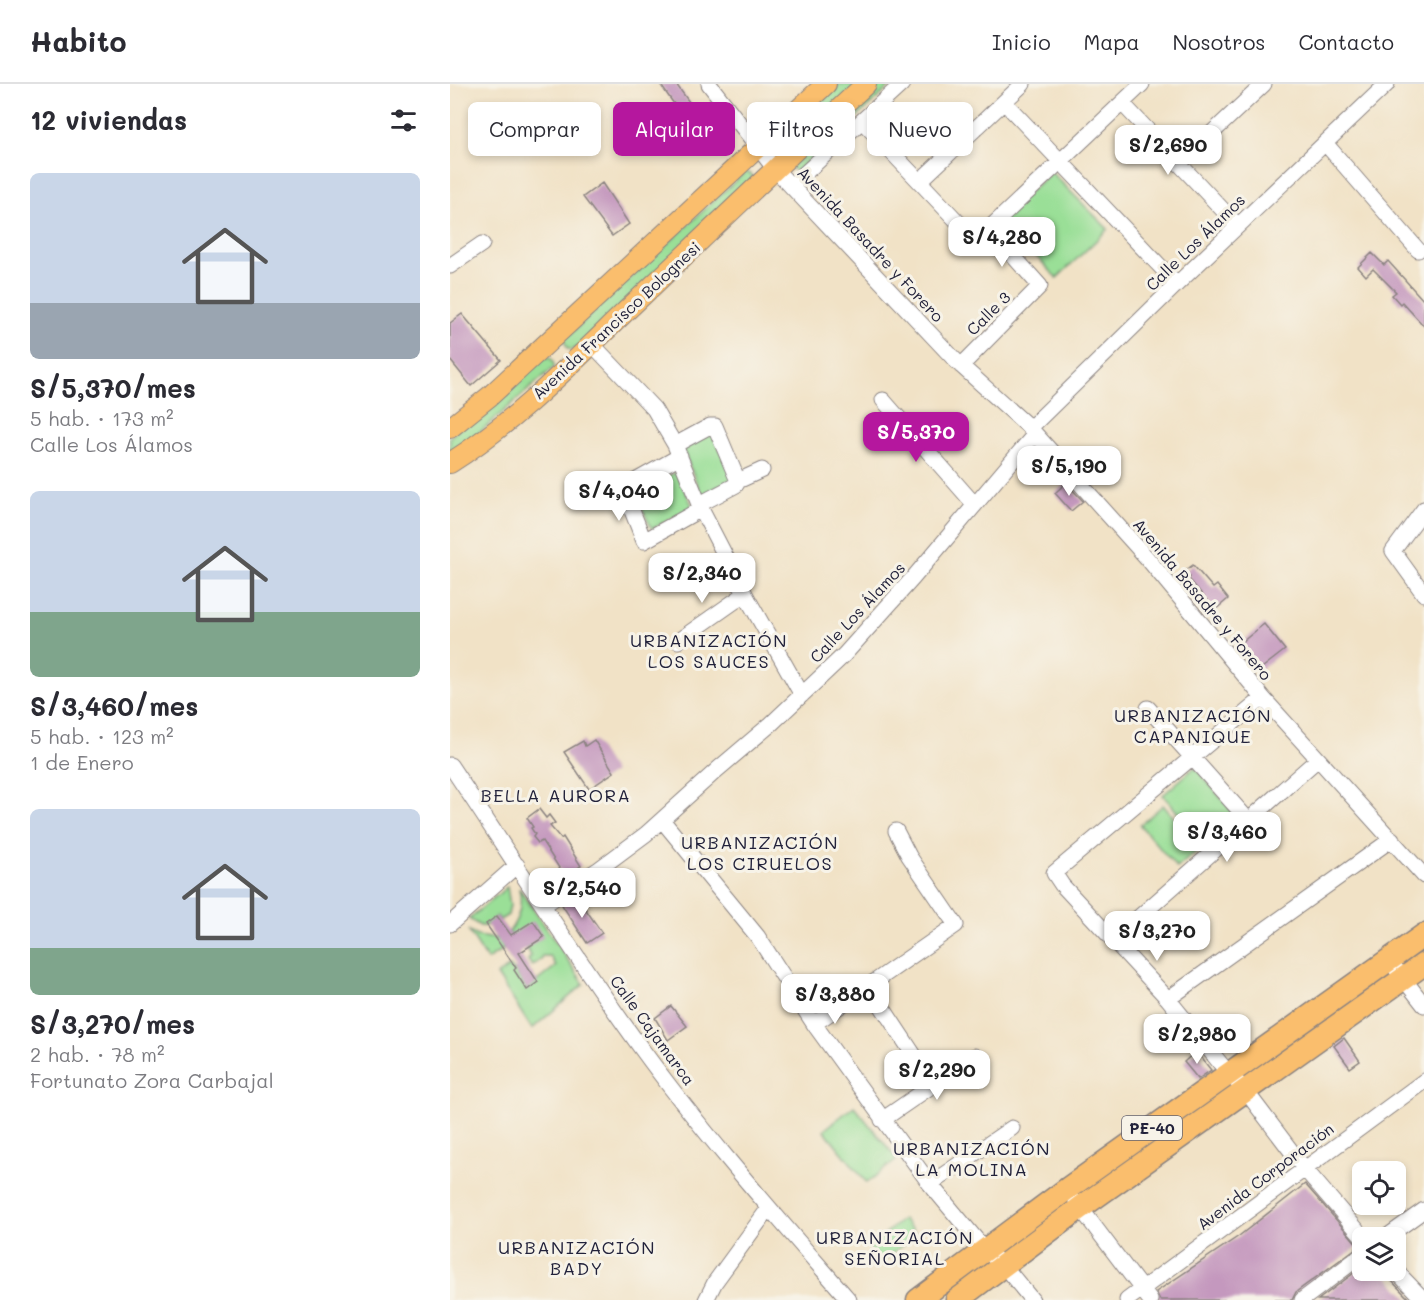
<!DOCTYPE html>
<html lang="es">
<meta charset="utf-8">
<style>
:root{--surface:#fff;--page:#f7f7f7;--text:#2b2b33;--muted:#7c7c81;--line:#e1e1e2;--accent:#b5179e}
body{margin:0;font-family:Mali,sans-serif;background:var(--page);color:var(--text);height:100vh;display:flex;flex-direction:column;font-size:22px;white-space:nowrap}
*{box-sizing:border-box;margin:0}
p{font-size:20px;color:var(--muted)}
.icon{flex:none;width:33px;height:33px;fill:none;stroke:currentColor;stroke-width:2;stroke-linecap:round;stroke-linejoin:round}
.map{position:relative;flex:1;overflow:hidden}
.sheet{display:flex;flex-direction:column;background:var(--surface);width:450px}
.sheet>*{flex:none}
.banner{position:absolute;left:18px;top:18px;width:570px;height:54px;display:flex;gap:12px}
.tools{position:absolute;left:902px;top:1077px;display:grid;gap:12px}
.tools a{display:grid;place-items:center;width:54px;height:54px;border-radius:9px;background:var(--surface);box-shadow:0 3px 9px #0003;font-size:30px}
.price{position:absolute;translate:-50% -51px;padding:0 14px;border-radius:12px;background:#fff;color:#222;font-size:20px;line-height:39px;filter:drop-shadow(0 2px 3px #0008)}
.price::after{content:'';position:absolute;left:50%;top:36px;width:18px;height:14px;margin-left:-9px;background:inherit;clip-path:polygon(0 0,100% 0,50% 100%)}
.price.active{background:var(--accent);color:#fff}
ul{padding:0;list-style:none}
li{display:grid;align-content:center;gap:12px;height:318px;padding:0 30px}
li span{display:grid;place-items:center;height:186px;border-radius:9px;color:#555}
li>.icon{margin-inline-start:auto}
span .icon{width:108px;height:108px;fill:#fffc;stroke-width:1}
li b{font-size:26px}
h2{display:flex;justify-content:space-between;align-items:center;height:72px;padding:0 30px;font-size:26px}
.tag{padding:0 21px;border-radius:9px;background:var(--surface);box-shadow:0 3px 9px #0003;font-size:21px;line-height:54px}
.tag.active{background:var(--accent);color:#fff}
header{display:flex;align-items:center;gap:36px;box-sizing:border-box;height:84px;padding:0 30px;background:var(--surface);border-bottom:2px solid var(--line)}
header strong{font-size:28px}
nav{display:flex;gap:33px;margin-inline-start:auto;font-size:21px}
main{display:flex;flex:1;min-height:0}
.map>svg:first-child{display:block}
</style>
<header>
<strong>Habito</strong>
<nav><a>Inicio</a><a>Mapa</a><a>Nosotros</a><a>Contacto</a></nav>
</header>
<main>
<section class="sheet">
<h2>12 viviendas<svg class="icon" aria-label="filters" viewBox="0 0 24 24"><path d="M4 7h16M4 17h16"/><circle cx="9" cy="7" r="2"/><circle cx="15" cy="17" r="2"/></svg></h2>
<ul>
<li><span style="background:linear-gradient(#c9d6e8 70%,#9aa5b1 0)"><svg class="icon" aria-label="home" viewBox="0 0 24 24"><path d="M3 11l9-7 9 7M6 9v11h12V9"/></svg></span><div><b>S/5,370/mes</b><p>5 hab. · 173 m²</p><p>Calle Los Álamos</p></div></li>
<li><span style="background:linear-gradient(#c9d6e8 65%,#7fa58c 0)"><svg class="icon" aria-label="home" viewBox="0 0 24 24"><path d="M3 11l9-7 9 7M6 9v11h12V9"/></svg></span><div><b>S/3,460/mes</b><p>5 hab. · 123 m²</p><p>1 de Enero</p></div></li>
<li><span style="background:linear-gradient(#c9d6e8 75%,#7fa58c 0)"><svg class="icon" aria-label="home" viewBox="0 0 24 24"><path d="M3 11l9-7 9 7M6 9v11h12V9"/></svg></span><div><b>S/3,270/mes</b><p>2 hab. · 78 m²</p><p>Fortunato Zora Carbajal</p></div></li>
</ul>
</section>
<div class="map">
<svg width="974" height="1216" viewBox="0 0 974 1216">
<rect width="100%" height="100%" fill="#f7f3e8"/>
<filter id="ink" filterUnits="userSpaceOnUse"><feTurbulence type="fractalNoise" baseFrequency=".0167" numOctaves="2"/><feDisplacementMap in="SourceGraphic" scale="12" xChannelSelector="R" yChannelSelector="G"/><feConvolveMatrix kernelMatrix="1 2 1 2 8 2 1 2 1" color-interpolation-filters="sRGB"/></filter>
<filter id="wash" filterUnits="userSpaceOnUse"><feTurbulence type="fractalNoise" baseFrequency=".008" numOctaves="4" result="noise"/><feDisplacementMap in="SourceGraphic" scale="24" xChannelSelector="R" yChannelSelector="G"/><feGaussianBlur stdDeviation="1.35" result="paint"/><feColorMatrix in="noise" values="0 0 0 0 0 0 0 0 0 0 0 0 0 0 0 0 0 1.4 0 .05"/><feComposite in="paint" operator="in"/></filter>
<g filter="url(#wash)">
<rect width="100%" height="100%" fill="#f1e2c6"/>
<!-- green -->
<path fill="#9adf97" stroke="#5e8069" stroke-width="1.5" d="M389,0H409L332,68H329L326,64L328,58Z
M426,0H443L347,88L341,84L340,81L359,60L385,44L412,19Z
M295,88L301,90L304,94L127,264L121,266L117,264L114,256Z
M601,88L658,145L607,194L551,135Z
M100,273L103,277L104,283L13,363L0,370V353L94,274Z
M261,347L284,394L252,411L232,364Z
M226,388L243,423L202,445L185,410Z
M745,683L790,737L758,765L713,711Z
M713,721L750,764L727,784L690,741Z
M57,803L60,821L58,831L50,836L47,832L35,842H30L19,835Z
M69,804L134,900L82,945L47,891L59,883L64,886L77,905L106,882L100,872H92V875L82,882L78,876L81,872L77,864L59,848C69,834 73,822 69,804Z
M18,846L27,852L47,855L54,865L37,876Z
M404,1022L447,1075L417,1099L374,1046Z
M453,1135L466,1150L432,1178L419,1163Z"/>
<g id="blocks">
<!-- building -->
<path fill="#c498be" d="M210,0H226L242,22L231,30Z
M152,99L179,140L162,152L133,113Z
M922,169L934,181L938,177L974,217V242L952,218L950,220L942,211L946,208L923,185L916,192L908,183Z
M12,230L51,276L21,302L0,276V239Z
M616,399L633,417L621,427L605,409Z
M743,481L763,504L767,501L778,515L765,526L739,495L740,493L735,487Z
M814,540L835,566L808,587L787,562Z
M144,656L164,688L139,705L114,668L133,657L135,662Z
M89,725L96,734L99,731L105,739L100,742L111,755L113,753L131,782L116,791L113,786L111,787L92,757L88,759L83,753L85,750L81,744L83,743L77,734Z
M126,811L152,849L137,859L112,821Z
M47,832L61,851L83,837L94,853L69,869L88,898L77,906L64,886L66,884L36,840Z
M221,922L237,942L218,956L205,934Z
M894,954L910,977L900,984L884,962Z
M746,967L761,986L748,995L734,978Z
M855,1100L909,1162L846,1208L842,1216H710L706,1208L789,1152Z
M912,1183V1186H935L938,1193L960,1216H868Z"/>
</g>
</g>
<g filter="url(#ink)">
<use href="#blocks" fill-opacity="0" stroke="#8a8280" stroke-width="1.5"/>
<g fill="none" stroke-linecap="round" stroke-linejoin="round">
<defs>
<path id="minor" d="M259,0L324,84L507,278L580,344L697,474L813,614L974,792
M554,18L727,200
M672,19L788,142
M412,37L526,157L692,0
M875,59L968,166
M729,80L814,0
M470,97L573,0
M341,102L452,0
M0,182L32,160
M142,260L204,325L225,361L251,425L295,510L352,611
M511,282L590,202L539,145
M433,316L525,421
M580,344L727,200L937,0
M225,361L260,342H265L288,397
M230,372L173,404L194,457L251,425
M250,420L286,401L288,397L312,386
M974,425L943,467L974,510
M228,557L295,510
M813,614L604,789L612,801L718,915L779,990L795,1006L854,1084L914,1154
M698,624L799,737
M0,681C63,775 124,872 191,964C255,1052 328,1134 399,1216
M212,736L308,853L364,940L480,1100L535,1166L554,1182L582,1216
M94,821L149,785L196,750L268,685L321,640L394,571L463,494L585,350
M0,840L67,781
M663,856L868,675
M939,876L974,921
M419,903L483,1000
M718,915L942,755
M364,940L506,841L459,772L446,747
M432,1036L525,972
M480,1100L562,1044
M626,1118L700,1216
M935,1154L974,1126
M945,1186L974,1216
M256,1216L265,1198L319,1124
M677,1216L974,997
M852,1216L912,1171"/>
<path id="major" d="M0,344L40,312L376,0
M0,379C65,338 120,281 175,228C255,152 335,75 416,0"/>
<path id="highway" d="M468,1216L617,1105L974,851
M507,1216L630,1124L974,880"/>
</defs>
<!-- minor casing -->
<use href="#minor" stroke="#8a8280" stroke-width="17"/>
<!-- major casing -->
<use href="#major" stroke="#8a8280" stroke-width="22"/>
<!-- highway casing -->
<use href="#highway" stroke="#8a8280" stroke-width="25"/>
<!-- minor -->
<use href="#minor" stroke="#fff" stroke-width="15"/>
<!-- major -->
<use href="#major" stroke="#fabe6d" stroke-width="20"/>
<!-- highway -->
<use href="#highway" stroke="#fabe6d" stroke-width="22"/>
</g>
</g>
<g text-anchor="middle" dominant-baseline="central" stroke-width="6" stroke-linejoin="round" paint-order="stroke">
<!-- shield labels -->
<rect fill="#f7f3e8" stroke="#62616f" stroke-width="1.5" x="672" y="1032" width="60" height="24" rx="4.5"/>
<g font-size="15" font-weight="bold" fill="#22223b">
<text x="702" y="1044">PE-40</text>
</g>
<!-- street labels -->
<g font-size="16" fill="#22223b" stroke="#f7f3e8">
<text transform="translate(745 158) rotate(-44)">Calle Los Álamos</text>
<text transform="translate(421 160) rotate(47)">Avenida Basadre y Forero</text>
<text transform="translate(538 229) rotate(-45)">Calle 3</text>
<text transform="translate(166 236) rotate(-43)">Avenida Francisco Bolognesi</text>
<text transform="translate(753 515) rotate(50)">Avenida Basadre y Forero</text>
<text transform="translate(407 528) rotate(-47)">Calle Los Álamos</text>
<text transform="translate(203 946) rotate(54)">Calle Cajamarca</text>
<text transform="translate(815 1092) rotate(-37)">Avenida Corporación</text>
</g>
<!-- neighbourhood labels -->
<g font-size="18" letter-spacing="1.5" fill="#22223b" stroke="#f7f3e8">
<text x="259" y="556">URBANIZACIÓN<tspan x="259" dy="21">LOS SAUCES</tspan></text>
<text x="743" y="631">URBANIZACIÓN<tspan x="743" dy="21">CAPANIQUE</tspan></text>
<text x="106" y="711">BELLA AURORA</text>
<text x="310" y="758">URBANIZACIÓN<tspan x="310" dy="21">LOS CIRUELOS</tspan></text>
<text x="522" y="1064">URBANIZACIÓN<tspan x="522" dy="21">LA MOLINA</tspan></text>
<text x="445" y="1153">URBANIZACIÓN<tspan x="445" dy="21">SEÑORIAL</tspan></text>
<text x="127" y="1163">URBANIZACIÓN<tspan x="127" dy="21">BADY</tspan></text>
</g>
</g>
</svg>
<div class="tools">
<a><svg class="icon" aria-label="locate" viewBox="0 0 24 24"><circle cx="12" cy="12" r="6"/><path d="M12 2v4M12 18v4M2 12h4M18 12h4"/></svg></a>
<a><svg class="icon" aria-label="layers" viewBox="0 0 24 24"><path d="M12 4l9 5-9 5-9-5zM3 14l9 5 9-5"/></svg></a>
</div>
<b class="price" style="left:718px;top:92px">S/2,690</b>
<b class="price" style="left:552px;top:184px">S/4,280</b>
<b class="price active" style="left:466px;top:379px">S/5,370</b>
<b class="price" style="left:619px;top:413px">S/5,190</b>
<b class="price" style="left:169px;top:438px">S/4,040</b>
<b class="price" style="left:252px;top:520px">S/2,340</b>
<b class="price" style="left:777px;top:779px">S/3,460</b>
<b class="price" style="left:132px;top:835px">S/2,540</b>
<b class="price" style="left:707px;top:878px">S/3,270</b>
<b class="price" style="left:385px;top:941px">S/3,880</b>
<b class="price" style="left:747px;top:981px">S/2,980</b>
<b class="price" style="left:487px;top:1017px">S/2,290</b>
<div class="banner">
<a class="tag">Comprar</a>
<a class="tag active">Alquilar</a>
<a class="tag">Filtros</a>
<a class="tag">Nuevo</a>
</div>
</div>
</main>
